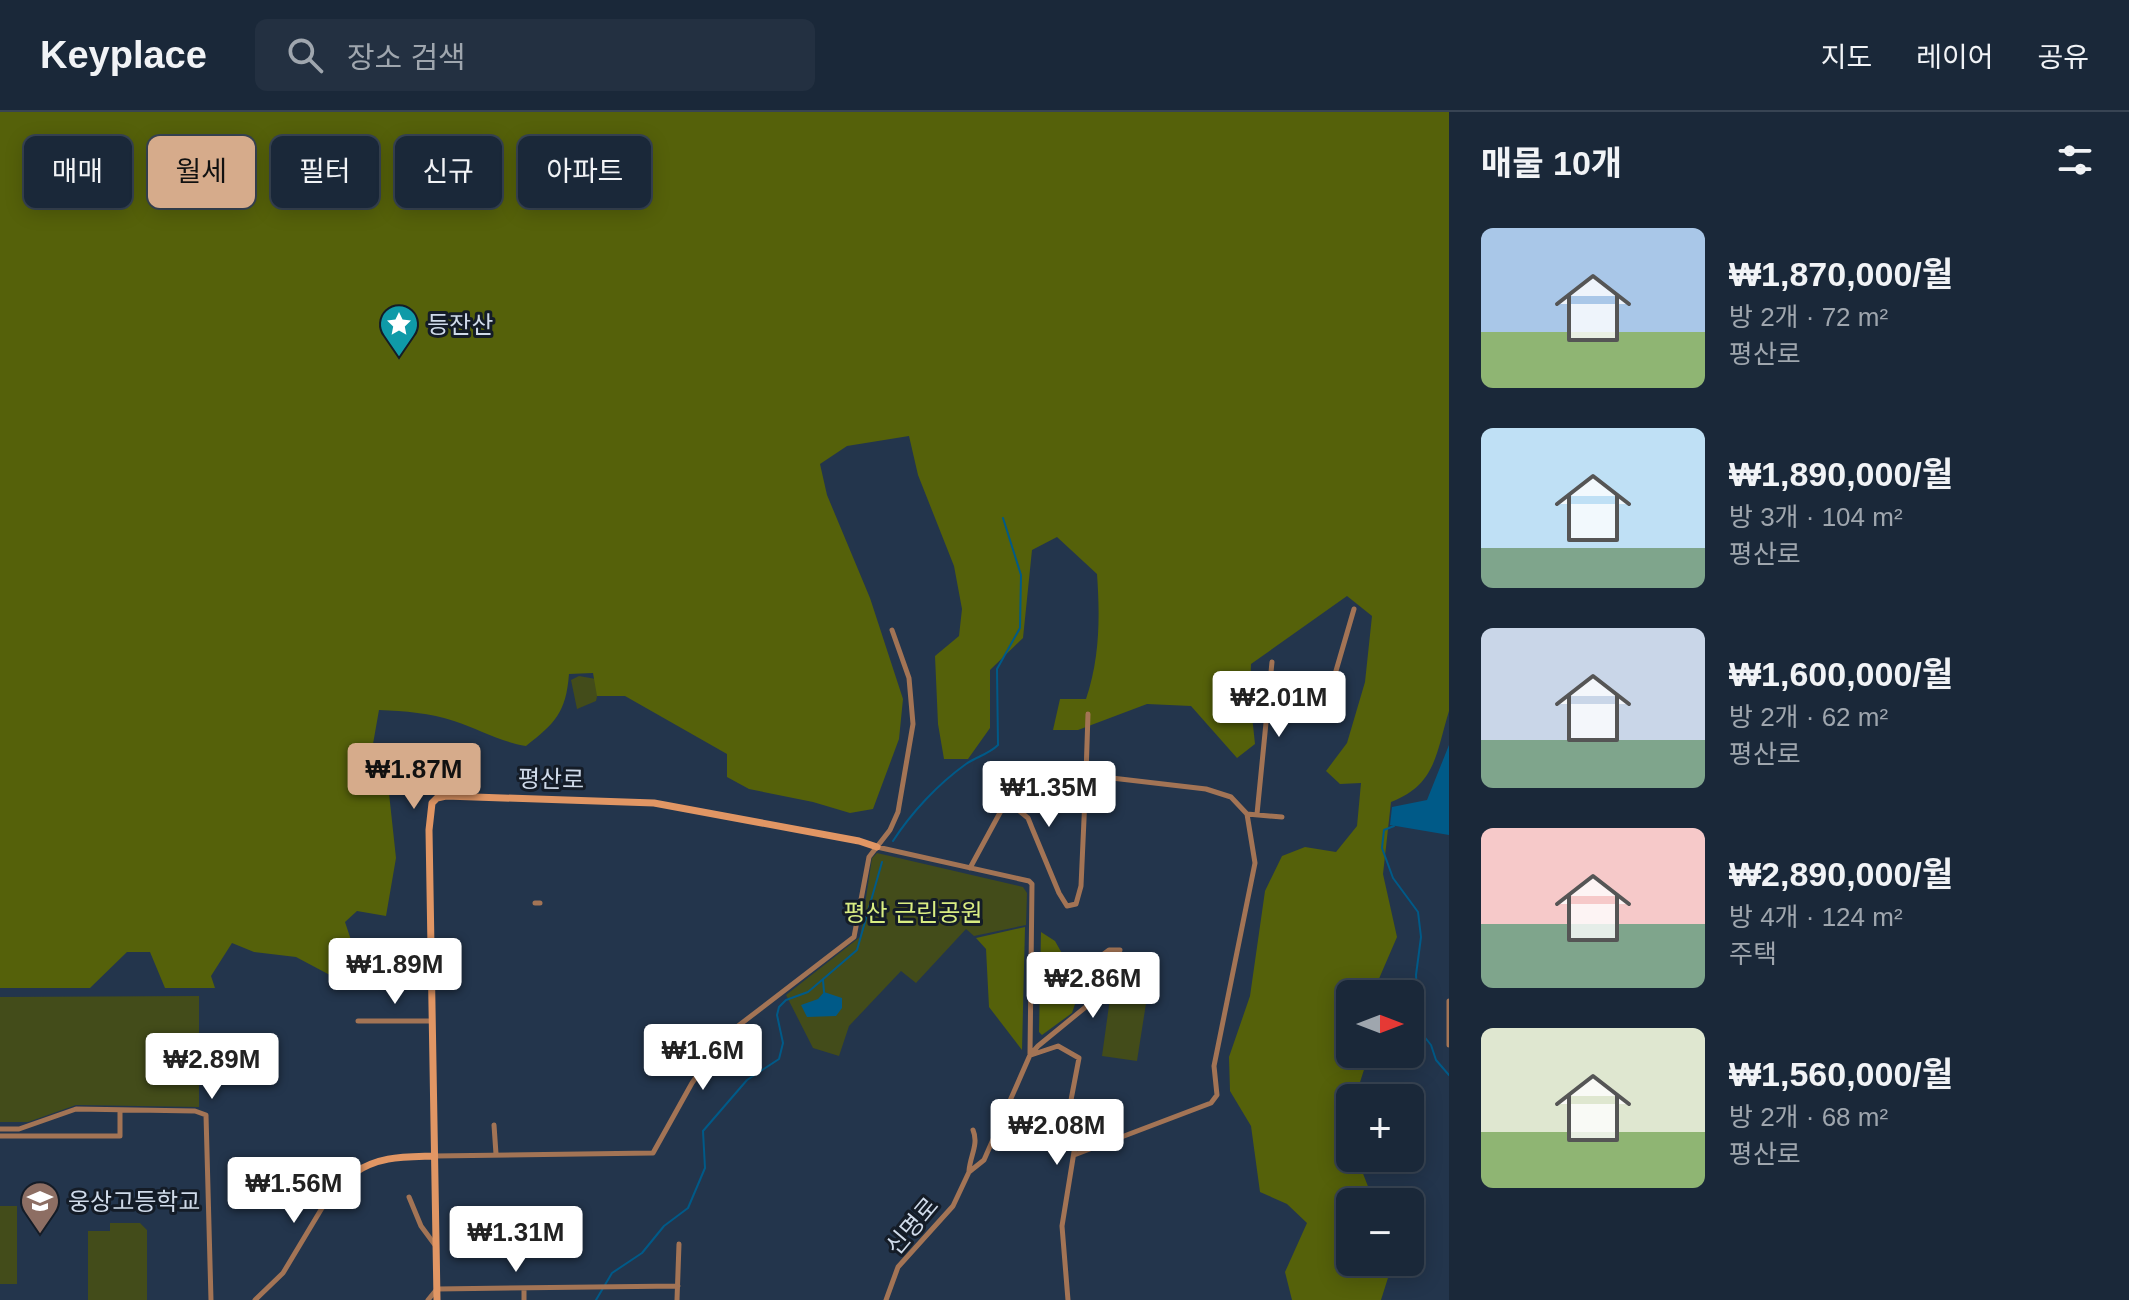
<!DOCTYPE html>
<html lang="ko">
<meta charset="utf-8">
<style>
:root{--surface:#1a2839;--page:#233041;--text:#f1f3f6;--muted:#9fa6ae;--line:#384453;--accent:#d6ab8b}
body{margin:0;font-family:Helvetica,"Noto Sans KR",sans-serif;background:var(--page);color:var(--text);height:100vh;display:flex;flex-direction:column;font-size:30px;white-space:nowrap}
*{box-sizing:border-box;margin:0}
p{font-size:26px;color:var(--muted)}
.icon{flex:none;width:44px;height:44px;fill:none;stroke:currentColor;stroke-width:2;stroke-linecap:round;stroke-linejoin:round}
.map{position:relative;flex:1;overflow:hidden}
.details{display:flex;flex-direction:column;background:var(--surface);width:680px}
.details>*{flex:none}
.guide{position:absolute;left:24px;top:24px;width:760px;height:72px;display:flex;gap:16px}
.needle{width:52px;rotate:90deg}
.fabs{position:absolute;left:1336px;top:868px;display:grid;gap:16px}
.fabs a{display:grid;place-items:center;width:88px;height:88px;border-radius:12px;background:var(--surface);box-shadow:0 4px 20px #0003,0 0 0 2px var(--line);font-size:40px}
.price{position:absolute;translate:-50% -68px;padding:0 18px;border-radius:8px;background:#fff;color:#222;font-size:26px;line-height:52px;filter:drop-shadow(0 2px 4px #0008)}
.price::after{content:'';position:absolute;left:50%;top:48px;width:24px;height:18px;margin-left:-12px;background:inherit;clip-path:polygon(0 0,100% 0,50% 100%)}
.price.selected{background:var(--accent);color:#111}
ul{padding:0;list-style:none}
li{display:flex;align-items:center;gap:24px;height:200px;padding:0 32px}
li span{display:grid;place-items:center;flex:none;width:224px;height:160px;border-radius:12px;color:#555}
li>.icon{margin-inline-start:auto}
span .icon{width:96px;height:96px;fill:#fffc;stroke-width:1}
li b{font-size:34px}
h2{display:flex;justify-content:space-between;align-items:center;height:96px;padding:0 32px;font-size:34px}
.chip{padding:0 28px;border-radius:12px;background:var(--surface);box-shadow:0 4px 20px #0003,0 0 0 2px var(--line);font-size:28px;line-height:72px}
.chip.selected{background:var(--accent);color:#111}
header{display:flex;align-items:center;gap:48px;box-sizing:border-box;height:112px;padding:0 40px;background:var(--surface);border-bottom:2px solid var(--line)}
header strong{font-size:38px}
nav{display:flex;gap:44px;margin-inline-start:auto;font-size:28px}
.search{width:560px;height:72px;background:var(--page);display:flex;align-items:center;gap:20px;box-sizing:border-box;padding:0 28px;border-radius:12px;color:var(--muted);font-size:30px}
main{display:flex;flex:1;min-height:0}
.map>svg:first-child{display:block}
</style>
<header>
<strong>Keyplace</strong>
<div class="search"><svg class="icon" aria-label="search" viewBox="0 0 24 24"><circle cx="10" cy="10" r="6"/><path d="M15 15l6 6"/></svg>장소 검색</div>
<nav><a>지도</a><a>레이어</a><a>공유</a></nav>
</header>
<main>
<div class="map">
<svg width="1449" height="1188" viewBox="0 0 1449 1188">
<rect width="100%" height="100%" fill="#23354c"/>
<!-- green -->
<path fill="#434c1a" d="M579,564L596,567L599,576L596,589L577,597L571,568Z
M877,741L1023,775L1027,781L1026,813L974,824L966,817L916,871L901,859L849,914L839,944L813,936L786,883L860,825L872,746Z
M364,826H418V858H364Z
M1111,879L1147,885L1137,949L1102,944Z
M199,884V995L76,993L28,1010H0V885Z
M0,1094H17V1172H0Z
M110,1111H140L147,1118V1188H88V1119H110Z"/>
<!-- forest -->
<path fill="#55610a" d="M0,0H1449V599C1436,641 1436,673 1391,690L1383,762L1397,825L1378,869L1377,882H1350V942H1369L1355,986H1350V1046H1357L1374,1090H1350V1150H1393L1381,1188H1292L1285,1160L1307,1111L1287,1092L1260,1080L1251,1014L1230,979L1229,945L1250,884L1265,779L1282,744L1305,735L1336,740L1357,714L1361,671L1340,672L1326,659L1347,631L1365,570L1372,504L1347,484L1251,552L1250,585L1255,632L1237,646L1191,594L1147,592L1078,618H1053L1060,587H1086C1100,546 1100,504 1097,462L1057,425L1032,438L1023,526L990,558V616L968,647H944L938,612L935,544L959,524L962,497L954,454L918,363L909,324L847,334L820,352L827,383L870,486L903,587L899,627L873,697L850,701L813,690L749,677L727,665V642L625,584H597L593,561L569,562C566,601 555,611 526,634C500,630 479,617 454,609C430,601 405,599 379,598L373,632L388,672L396,746L386,804L357,799L345,810L355,840L347,867L328,862L296,845L254,840L232,831L211,864L215,876H165L150,840H127L90,876H0Z
M1025,815L1022,938L989,895L986,837L976,826Z
M1041,820L1055,829L1064,845L1074,842L1092,856L1091,862L1078,868L1087,875L1089,881L1076,889L1072,901L1042,923L1039,920Z"/>
<!-- water -->
<path fill="#005a88" d="M1449,633V723L1390,713L1392,695L1427,688Z
M824,880L842,886V896L836,904L807,905L801,893L818,887Z"/>
<g fill="none" stroke-linecap="round" stroke-linejoin="round">
<!-- stream -->
<path stroke="#005a88" stroke-width="2" d="M1394,714L1384,718L1382,736L1393,766L1418,800L1421,825L1416,863L1419,918L1431,933L1436,948L1449,963
M893,729C911,701 938,672 966,652C976,645 989,642 998,633L997,557L1020,516L1021,463L1003,406
M823,868L824,880
M596,1188L612,1161L642,1141L664,1114L688,1096L705,1056L703,1019L747,968L779,947L783,931L777,903L779,895L786,888L808,880L857,838L882,750"/>
<!-- street -->
<path stroke="#a37455" stroke-width="5" d="M1088,602L1086,663L1206,677L1231,685L1247,702L1282,705
M1267,602L1324,600L1354,497
M1257,702L1272,550
M877,735L1029,769L1032,772L1030,942
M970,756L1002,697H1017L1028,706L1032,716L1059,781L1067,794L1076,792L1081,774L1086,663
M535,791H540
M1449,889V933
M358,909H431
M1031,943L1058,934L1079,946L1071,988L1079,1009L1062,1114L1068,1188
M494,1013L496,1042
M0,1017H19L76,997L195,999L206,1003L211,1188
M0,1024H120V998
M1074,1043L1211,991L1217,983L1214,954L1255,751L1247,702
M434,1044L653,1041L692,971L725,924L854,825L869,745L890,718L898,700L913,612L909,566L892,518
M969,1059C970,1044 979,1032 973,1018
M409,1085L421,1114L435,1133
M255,1188L283,1161L322,1096L354,1061
M428,1188L437,1177L678,1174
M524,1188V1176
M677,1188L679,1132
M886,1188L898,1155L953,1094L969,1060L984,1048L1030,943L1038,934L1093,889L1101,844L1109,838H1120"/>
<!-- secondary -->
<path stroke="#e19664" stroke-width="7" d="M354,1061C379,1044 403,1045 433,1044
M437,1188L429,718L432,691L437,686L446,684L654,691L859,729L877,735"/>
</g>
<!-- icons -->
<defs>
<symbol id="sight-pin" viewBox="-11 -11 22 30"><path d="M0 17L-7.5 6A9.5 9.5 0 1 1 7.5 6Z" fill="#0f9aa8" stroke="#141c27"/><path d="M0-6L1.8-2.2L6-1.7L2.9 1.2L3.7 5.4L0 3.3L-3.7 5.4L-2.9 1.2L-6-1.7L-1.8-2.2Z" fill="#fff"/></symbol>
<symbol id="school-pin" viewBox="-11 -11 22 30"><path d="M0 17L-7.5 6A9.5 9.5 0 1 1 7.5 6Z" fill="#8d6e63" stroke="#141c27"/><path d="M0-5L7-2L0 1L-7-2ZM-4 1L0 2.5L4 1V4Q0 6-4 4Z" fill="#fff"/></symbol>
</defs>
<g fill-rule="evenodd">
<use href="#sight-pin" x="377" y="190" width="44" height="60"/>
<use href="#school-pin" x="18" y="1067" width="44" height="60"/>
</g>
<g text-anchor="middle" dominant-baseline="central" stroke-width="6" stroke-linejoin="round" paint-order="stroke">
<!-- poi labels -->
<g font-size="24" fill="#d0dbea" stroke="#141c27" text-anchor="start">
<text x="427" y="212">등잔산</text>
<text x="68" y="1089">웅상고등학교</text>
</g>
<!-- street labels -->
<g font-size="24" fill="#d0dbea" stroke="#141c27">
<text transform="translate(551 667) rotate(1)">평산로</text>
<text transform="translate(912 1114) rotate(-50)">신명로</text>
</g>
<!-- park labels -->
<g font-size="24" fill="#d9ed82" stroke="#141c27">
<text x="913" y="800">평산 근린공원</text>
</g>
</g>
</svg>
<div class="fabs">
<a><svg class="needle" viewBox="-14 -14 28 28"><path d="M0-13l5 13h-10z" fill="#e53935"/><path d="M0 13l5-13h-10z" fill="#9fa6ae"/></svg></a>
<a>+</a>
<a>−</a>
</div>
<b class="price" style="left:1279px;top:627px">₩2.01M</b>
<b class="price selected" style="left:414px;top:699px">₩1.87M</b>
<b class="price" style="left:1049px;top:717px">₩1.35M</b>
<b class="price" style="left:395px;top:894px">₩1.89M</b>
<b class="price" style="left:1093px;top:908px">₩2.86M</b>
<b class="price" style="left:703px;top:980px">₩1.6M</b>
<b class="price" style="left:212px;top:989px">₩2.89M</b>
<b class="price" style="left:1057px;top:1055px">₩2.08M</b>
<b class="price" style="left:294px;top:1113px">₩1.56M</b>
<b class="price" style="left:516px;top:1162px">₩1.31M</b>
<div class="guide">
<a class="chip">매매</a>
<a class="chip selected">월세</a>
<a class="chip">필터</a>
<a class="chip">신규</a>
<a class="chip">아파트</a>
</div>
</div>
<section class="details">
<h2>매물 10개<svg class="icon" aria-label="filters" viewBox="0 0 24 24"><path d="M4 7h16M4 17h16"/><circle cx="9" cy="7" r="2"/><circle cx="15" cy="17" r="2"/></svg></h2>
<ul>
<li><span style="background:linear-gradient(#a9c7e8 65%,#8fb573 0)"><svg class="icon" aria-label="home" viewBox="0 0 24 24"><path d="M3 11l9-7 9 7M6 9v11h12V9"/></svg></span><div><b>₩1,870,000/월</b><p>방 2개 · 72 m²</p><p>평산로</p></div></li>
<li><span style="background:linear-gradient(#bfe0f5 75%,#7fa58c 0)"><svg class="icon" aria-label="home" viewBox="0 0 24 24"><path d="M3 11l9-7 9 7M6 9v11h12V9"/></svg></span><div><b>₩1,890,000/월</b><p>방 3개 · 104 m²</p><p>평산로</p></div></li>
<li><span style="background:linear-gradient(#c9d6e8 70%,#7fa58c 0)"><svg class="icon" aria-label="home" viewBox="0 0 24 24"><path d="M3 11l9-7 9 7M6 9v11h12V9"/></svg></span><div><b>₩1,600,000/월</b><p>방 2개 · 62 m²</p><p>평산로</p></div></li>
<li><span style="background:linear-gradient(#f6c9c9 60%,#7fa58c 0)"><svg class="icon" aria-label="home" viewBox="0 0 24 24"><path d="M3 11l9-7 9 7M6 9v11h12V9"/></svg></span><div><b>₩2,890,000/월</b><p>방 4개 · 124 m²</p><p>주택</p></div></li>
<li><span style="background:linear-gradient(#dfe7d0 65%,#8fb573 0)"><svg class="icon" aria-label="home" viewBox="0 0 24 24"><path d="M3 11l9-7 9 7M6 9v11h12V9"/></svg></span><div><b>₩1,560,000/월</b><p>방 2개 · 68 m²</p><p>평산로</p></div></li>
</ul>
</section>
</main>
